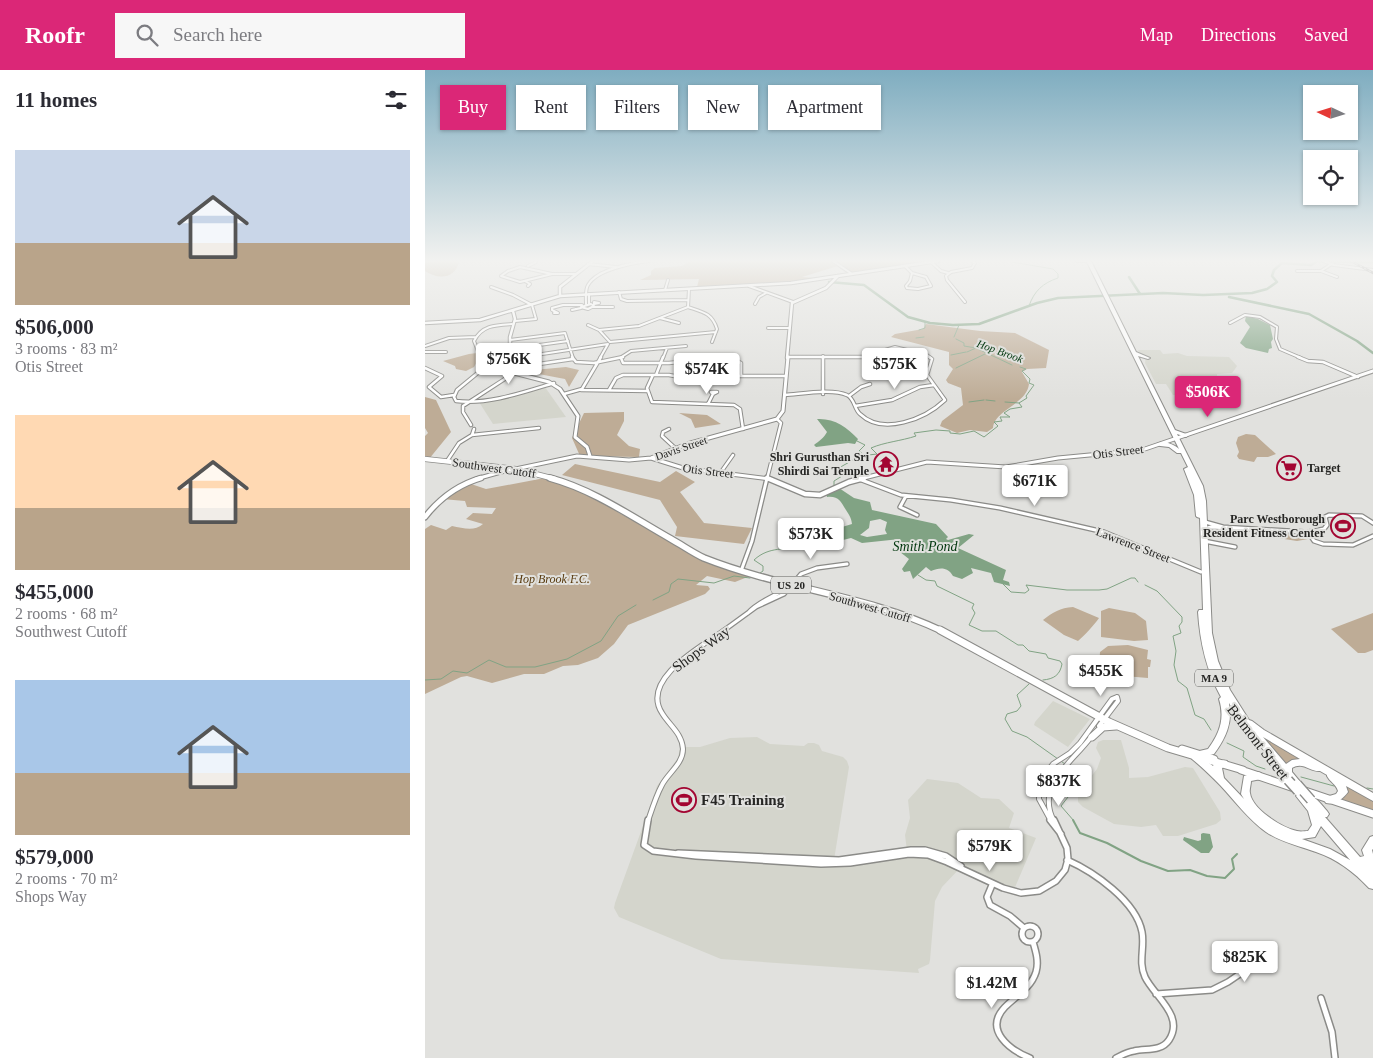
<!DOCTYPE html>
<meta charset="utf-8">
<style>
:root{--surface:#fff;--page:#f7f7f7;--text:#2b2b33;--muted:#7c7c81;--accent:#db2777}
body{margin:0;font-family:Georgia,serif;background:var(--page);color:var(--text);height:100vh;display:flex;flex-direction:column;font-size:19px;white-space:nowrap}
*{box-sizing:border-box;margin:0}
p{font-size:16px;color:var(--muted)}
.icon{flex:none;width:28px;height:28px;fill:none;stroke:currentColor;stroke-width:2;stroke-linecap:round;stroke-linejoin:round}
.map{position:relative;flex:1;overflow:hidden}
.panel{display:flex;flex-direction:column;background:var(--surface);width:425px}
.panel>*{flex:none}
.banner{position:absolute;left:15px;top:15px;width:475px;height:45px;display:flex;gap:10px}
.needle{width:32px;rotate:274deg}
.fabs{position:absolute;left:878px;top:15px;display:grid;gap:10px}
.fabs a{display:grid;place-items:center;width:55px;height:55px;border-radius:0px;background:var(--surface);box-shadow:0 1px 4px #0004;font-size:25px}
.price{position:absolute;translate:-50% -42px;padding:0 11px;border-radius:5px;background:#fff;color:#222;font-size:16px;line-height:32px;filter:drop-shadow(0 1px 2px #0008)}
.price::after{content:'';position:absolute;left:50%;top:30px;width:15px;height:11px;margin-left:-8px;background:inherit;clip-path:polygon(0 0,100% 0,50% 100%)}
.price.current{background:var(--accent);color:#fff}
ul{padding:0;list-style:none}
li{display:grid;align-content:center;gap:10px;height:265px;padding:0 15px}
li span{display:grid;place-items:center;height:155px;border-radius:0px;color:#555}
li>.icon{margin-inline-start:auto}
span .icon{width:90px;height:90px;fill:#fffc;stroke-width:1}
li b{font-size:21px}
h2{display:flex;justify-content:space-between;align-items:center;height:60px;padding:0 15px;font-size:21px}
.chip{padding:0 18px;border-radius:0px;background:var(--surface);box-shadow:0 1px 4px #0004;font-size:18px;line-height:45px}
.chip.current{background:var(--accent);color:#fff}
header{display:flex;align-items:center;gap:30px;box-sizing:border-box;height:70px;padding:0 25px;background:var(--accent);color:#fff}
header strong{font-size:24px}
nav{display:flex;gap:28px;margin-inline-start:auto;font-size:18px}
.search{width:350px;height:45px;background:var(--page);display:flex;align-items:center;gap:12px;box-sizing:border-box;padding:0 18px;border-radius:0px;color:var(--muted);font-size:19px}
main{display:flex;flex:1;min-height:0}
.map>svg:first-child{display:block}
</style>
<header>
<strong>Roofr</strong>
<div class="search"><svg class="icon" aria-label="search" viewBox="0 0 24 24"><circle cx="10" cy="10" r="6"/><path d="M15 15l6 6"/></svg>Search here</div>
<nav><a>Map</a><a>Directions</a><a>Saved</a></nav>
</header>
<main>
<section class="panel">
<h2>11 homes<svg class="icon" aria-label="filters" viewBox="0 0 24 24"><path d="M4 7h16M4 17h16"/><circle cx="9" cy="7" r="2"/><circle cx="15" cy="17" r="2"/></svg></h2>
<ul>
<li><span style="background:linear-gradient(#c9d6e8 60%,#b9a48a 0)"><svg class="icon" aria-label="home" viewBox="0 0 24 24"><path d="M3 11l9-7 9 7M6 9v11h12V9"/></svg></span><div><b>$506,000</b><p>3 rooms · 83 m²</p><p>Otis Street</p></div></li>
<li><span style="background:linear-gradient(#ffd9b3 60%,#b9a48a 0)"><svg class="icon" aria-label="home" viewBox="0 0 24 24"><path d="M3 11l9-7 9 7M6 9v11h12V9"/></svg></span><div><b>$455,000</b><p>2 rooms · 68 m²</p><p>Southwest Cutoff</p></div></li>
<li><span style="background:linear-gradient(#a9c7e8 60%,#b9a48a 0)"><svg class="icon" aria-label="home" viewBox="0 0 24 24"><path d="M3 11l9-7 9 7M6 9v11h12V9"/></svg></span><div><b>$579,000</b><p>2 rooms · 70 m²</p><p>Shops Way</p></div></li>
</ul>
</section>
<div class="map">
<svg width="948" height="988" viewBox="0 0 948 988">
<rect width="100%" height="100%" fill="#e1e1de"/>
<!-- built -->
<path fill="#d4d5cc" d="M713,280H735L738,284L753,283L762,286L804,287L812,296L810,299L807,303L792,304V306L803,312L811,326L748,325L741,314H731L720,293L721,286L715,284Z
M120,317L141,347L68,354L54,332Z
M628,631L665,649L643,677L609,655L610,652Z
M332,667L345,674L379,676L383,673H389L394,675L397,681L418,687L422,691L424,697L409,790L482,781L480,765L485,748L483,730L502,709L533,713L556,728L574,729L589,743L584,758L611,768L588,822L536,797L517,817L510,831L505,890L504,894L493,899L494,903L296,889L194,847L189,838L190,833L214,767L232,716L253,688L255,677H275L305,668Z
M678,670H696L704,698V708L723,707L760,697L768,698L795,742L796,750L791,754L753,766H738L731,755L716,757L689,754L658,737L653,732V723L672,699L676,688L671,678L673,672Z"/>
<!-- green -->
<path fill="#beac96" d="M10,191H34C31,209 13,210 0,201V193Z
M265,191H498L501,192L428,203L418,199L416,195L377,207L391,208L374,212L272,217L274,209L215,210L226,205V201L230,198L257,196Z
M501,254L555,261L590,263L624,280L621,298L602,299L597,302L604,314C602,334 569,340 568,358L562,362L545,360L532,363L515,356L517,351L538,335L536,318L523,313L521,310L528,299L524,295V282L466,267L470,264L498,259Z
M68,281L69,287L54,288L49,297L41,301L31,299L30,296L18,291L44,284Z
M141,297L154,300L144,317L140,309L98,301Z
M0,327L11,330L26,362L4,389H0V366L3,363L0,358Z
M199,342V351L192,365L204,376L215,379L214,387L155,386L147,368L159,343Z
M254,343L282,345L296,354L270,358L266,349Z
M821,364L830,365L851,384L843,387H832L829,392L814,389L812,386L814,382L811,373L813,367Z
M150,394L235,412L251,401L270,412L255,422L279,453L327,458L319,474L250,466L252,457L235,430L137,405Z
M125,407L175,429L194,443L244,469L325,506L310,512L282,506L271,515L283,516L285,519L280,524L203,555L189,574L173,588L153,595L138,596L119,604H99L67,613L42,606L36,607L0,624V459L6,455L21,460L27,456C38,458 49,462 58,454L41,449L48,443L67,444L71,438L42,437L40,431L17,429L43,413L61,419Z
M848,461L875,464L883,469L872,471L841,466L840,463Z
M648,537L674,548C670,554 660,565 653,571L639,565L618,550C628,542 635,538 648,537Z
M684,538L710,543L721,551L723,570L709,571L676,567V541Z
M948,543V580L940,583H933L906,559Z
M703,575L723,580L722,589L726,590L725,597H723V608L687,605L686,603L674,600L675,582L683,576Z
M831,662L886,692L948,731V740L914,729L920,722C918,706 887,691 872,690C867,690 862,693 858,695Z"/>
<!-- water -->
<path fill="#81a384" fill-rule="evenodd" d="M821,246L833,249L845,255L848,269L846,272L847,278L844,279L843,283L821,278L815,273L825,257L820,251Z
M392,349C409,348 422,357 433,369L430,374L423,373L391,377L389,375C394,371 399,368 402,362Z
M414,418L429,428L445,432L447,440L511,454L523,467L521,469L523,470L544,464L549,465L533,478L581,500L578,510L584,512L585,516L569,512L566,503L546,498L548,503L537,509L528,506C523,497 515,497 506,501L501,497L488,509L485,501L479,502L477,499L484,489L475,482V469L437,473L426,468L410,472L409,468L396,467L381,472L375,468L371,463C382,454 389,447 404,449L406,455L417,457L427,454C426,447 424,445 421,440C415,431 414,426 402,427L401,424ZM455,449L462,452L460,460L462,464L442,467L435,465L444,458L445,451Z
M778,763L785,764L788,777L784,783H776L758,770L759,767L773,771L776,770V764Z"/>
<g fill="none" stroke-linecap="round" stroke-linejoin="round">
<!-- stream-far1 -->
<path stroke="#81a384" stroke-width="1" d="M587,192L628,199L633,204V208C618,213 609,221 604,236
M494,260L500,258V252
M529,267L534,255
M491,268L499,267
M531,269L539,273V276L551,278L587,295
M542,282L551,278
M526,285L541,282
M531,298L562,283
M561,330L570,331
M544,332L559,330
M580,332L594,333
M432,371L440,375L434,381L439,385
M409,416V411L422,403L412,399L435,386L452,384L446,378C460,372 476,371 491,366L489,363L511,360L525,361V363L535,364L549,361L559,367L573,356L569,352L577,351L575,347H585L579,343L585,339L597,337L594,333L602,328L601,326L609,315L604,313L605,309L597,301L601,299L595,297
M335,503L338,501V496L329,490C345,475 362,482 370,474L369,471L378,469
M493,505L501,510L510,511L512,516L549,534L547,538L550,543L544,555L557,561H571L593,575H598L604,581L621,584L623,588L635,591L637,594C635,605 629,609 618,610
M577,513L586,522L600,523L604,520L601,515L642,520H674L682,519L706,508H710L713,512
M720,515L732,521L757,547V552L754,556L756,563L748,566L751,581L749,595L753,611L762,618L770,645L779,649L786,660
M228,530L244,522L246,514L253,509L289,513L309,506L325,508
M0,610L16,609L28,601L42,603L64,590L81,597H110L142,589L176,571L193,546L211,535
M604,614L592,625L596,636L592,641L582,644L580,649L587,661L602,667L640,694
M802,673L819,681L818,687L831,696L840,699
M643,696L646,699L642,704L643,709L639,722L643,727L636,736L649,751
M876,707L909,716
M942,718L948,719"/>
<!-- stream -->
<path stroke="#81a384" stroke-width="2" d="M648,750L655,763L682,773L716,791L743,801L765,800L782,806L800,808L809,799L807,789L812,784"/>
<!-- river -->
<path stroke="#81a384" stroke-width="2.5" d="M931,192H948
M704,207L715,224
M404,212L439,215L483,247L505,253L528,255L554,254L612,233L633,228L738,223L778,225L827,223L842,219L852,212L847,206L849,200L857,193L886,195L893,191L928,192
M804,227L884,244L932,271L948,283"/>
<defs>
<path id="street-far4" d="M408,191L427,204
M898,191L909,195L948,200
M506,192L516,201L523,203
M163,194L191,197
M103,196L111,192
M480,196L487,203
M95,197L127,204L95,212L76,206L83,201Z
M872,201H896L912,207
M896,201L905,195
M487,203L501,207L506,216L493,219L482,218L481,216L485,211Z
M127,204H151
M100,211L105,214L103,216
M324,216L368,232
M66,217L88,225L107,235L111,249L90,251
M240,220L243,210
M194,222L196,229L202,231L263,230
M164,224V234
M169,232L174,233L169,234Z
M540,232L522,210L521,206L526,202L547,198L550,193L547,191
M161,234C161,228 160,220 163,215C172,199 208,193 224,191
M166,234L169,236L163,239L156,237Z
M330,234L334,227L341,223
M168,237H188
M263,237C278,242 287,243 292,259L287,272
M151,239L147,240L156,238
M129,243H133L127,240V238L138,235H157
M235,248L254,253
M805,253L820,245L835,247L852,257L851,269L855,279L876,288
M163,255L174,260L185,272
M343,258H364
M174,260L214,256L263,237L264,219
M85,270L140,263L148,288
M185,272L291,262
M0,276L24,268L51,267
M85,279L143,271
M53,281L49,271C57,255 71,255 87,254
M0,282H21
M398,286V288
M363,287H437L470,277L502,285L506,288
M91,288L183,274L175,288
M195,288L206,281L261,276
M238,288L242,278
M289,288H298"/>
<path id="street-far3" d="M99,287L66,292L32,320L29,327L31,331C63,335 99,322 129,313
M147,287L151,292L169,293L198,287
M363,287H437
M398,287V324
M873,287L883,291L898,292L933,307
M196,288L198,293H244L292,288L309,290L316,293V306
M467,296L503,299
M0,298L17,306L4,317L16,327L29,325
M87,298L148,289
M228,305L222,318L227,332L309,335L315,339L318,359
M231,305L238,287
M290,306H361
M156,320L223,321
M184,320L191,308L198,305H244L260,308L279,306
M286,322H292L288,324Z
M139,324L157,319L176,287
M360,325C376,324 407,318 422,325C430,329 429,339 435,344C458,366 500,349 520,330L502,305L507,289L504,287
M424,326L436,317L445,314
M283,334L288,324
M430,336L467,330L495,317L509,315
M46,355L38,342V336L89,303
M244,359L238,362L237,366L250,378
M47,365L114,358
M22,391L34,373L47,365L49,359
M296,402L308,385
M342,409L356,353L352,349"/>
<path id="street-far2" d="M434,409L476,425L526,430L575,438L679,462L776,502
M481,426L475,437L492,445
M948,453L937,446L904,445L900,447L902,455L899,459L883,462L889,471L898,474L928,475L948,466
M779,459L786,457L883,462L798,457L780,452
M779,471L810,477
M316,501L327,471L342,408
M323,543C334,530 351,527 365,515
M298,561L331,537L359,524L376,504L392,498L422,494"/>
<path id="street-far1" d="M674,656L693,631L692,627
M223,751C227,739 231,726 237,715C243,703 258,694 258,679C257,663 244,655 237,643C215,609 277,576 300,560
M626,751L614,729V712L628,694L645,683L655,673L687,629L692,627
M629,751C610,715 647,693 666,667"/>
<path id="street" d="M223,750L219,775L228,781L271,786L396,794L425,793L484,784L503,785L522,792L578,818L596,823L614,821L631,811L640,800L643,789L642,778L629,750
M625,750L636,764
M253,783L414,790L486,780H500L521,786L536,796
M642,790C669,802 711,831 717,862C720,877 713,892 720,907C729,926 760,946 744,970C736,982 721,978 709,981C702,982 697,985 691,988
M567,815L562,827L565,835L585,846L599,858
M597 864a8 8 0 1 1 16 0a8 8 0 1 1-16 0Z
M830,886L838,889L840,894L836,898L828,895L827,890Z
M731,924L787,920L803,912L828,895
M896,928L907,962L910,988
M605,988C585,980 558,960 580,937C591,926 606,918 611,902C614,892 611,882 608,872"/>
<path id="secondary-far2" d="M135,226V217L168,191
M0,253L55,250L135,226L366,213L513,191
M85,288V267L90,249L88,241
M362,288L367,233L401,218L413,206"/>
<path id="secondary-far1" d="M85,287L87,301L89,303L124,312L135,319L153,346L150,367L162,377L165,386
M226,388L258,398L345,409
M51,409L76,402L152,386L204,390L226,388L262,374L352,349L358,341L363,287
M435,409L502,392L581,397L633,388L717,380L948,301"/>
<path id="secondary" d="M342,408L380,424L395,425L424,412L439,408
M0,447C15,428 32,415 56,408"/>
<path id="primary-far2" d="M0,389L91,399L130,409"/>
<path id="primary-far1" d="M125,408C169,420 207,447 246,469C257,475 268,483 279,488C357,519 442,525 517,561"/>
<path id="primary" d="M515,560L684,652L743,678L818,700
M667,667L678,657L691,656
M757,679L789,689
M816,700L869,718
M880,721L948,744"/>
<path id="highway" d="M650,191H666L711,282L725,288L723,289L713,286L750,360L764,365L761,367L752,364L778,416L781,431L787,563L793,591L805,620L824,650L827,651L839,660L948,723V731L921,716L923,722C918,729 910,735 901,733L899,730L901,727L911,724L913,721C911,714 905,712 902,706V705L895,701C885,702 878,691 867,698V702L877,714L875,717L872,718L869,717L814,650L804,633V634C808,653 800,669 789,684L776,687L788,696L789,694C793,692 797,689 802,691L803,693L802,695L797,698L799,708L819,729L816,724L819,706L833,702L836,703L837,706L836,709L826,711C826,715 824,720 825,723C827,739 857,758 872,761C876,762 880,761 883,761L887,755L883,741L871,726L873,723C878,722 879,724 883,727C891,725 897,736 902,741L904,744L902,747H900L935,787L939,786L937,780L945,767L948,766V779L947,780L948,784V819L944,818C929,802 912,789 891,782C874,776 856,772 841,762C823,749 810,731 795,715C786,706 777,697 767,689L766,687L770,682L783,679C795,663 800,648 794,629L796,627C781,600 775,572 773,542L774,540H778L775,448L772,447L771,446L769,425L759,399L763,397L756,383H752L744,377L735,376L732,374C739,370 748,374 754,379L662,192H652ZM838,667L875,689L867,690L861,694ZM896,756L925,790L905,779L877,769L890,767Z"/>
</defs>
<!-- street-far4 casing -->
<use href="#street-far4" stroke="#8b8b88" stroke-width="4"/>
<!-- street-far3 casing -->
<use href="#street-far3" stroke="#8b8b88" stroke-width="4.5"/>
<!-- street-far2 casing -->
<use href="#street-far2" stroke="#8b8b88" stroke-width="5.5"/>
<!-- street-far1 casing -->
<use href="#street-far1" stroke="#8b8b88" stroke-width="6"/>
<!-- street casing -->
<use href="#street" stroke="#8b8b88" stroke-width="8"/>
<!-- secondary-far2 casing -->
<use href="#secondary-far2" stroke="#8b8b88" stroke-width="4.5"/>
<!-- secondary-far1 casing -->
<use href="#secondary-far1" stroke="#8b8b88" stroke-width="5"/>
<!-- secondary casing -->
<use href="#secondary" stroke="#8b8b88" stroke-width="7"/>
<!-- primary-far2 casing -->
<use href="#primary-far2" stroke="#8b8b88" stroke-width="6"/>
<!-- primary-far1 casing -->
<use href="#primary-far1" stroke="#8b8b88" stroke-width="8"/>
<!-- primary casing -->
<use href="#primary" stroke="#8b8b88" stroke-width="9"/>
<!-- highway casing -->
<use href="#highway" stroke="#8b8b88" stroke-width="2"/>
<!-- street-far4 -->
<use href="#street-far4" stroke="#fff" stroke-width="2"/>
<!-- street-far3 -->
<use href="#street-far3" stroke="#fff" stroke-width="2.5"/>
<!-- street-far2 -->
<use href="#street-far2" stroke="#fff" stroke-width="3"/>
<!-- street-far1 -->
<use href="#street-far1" stroke="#fff" stroke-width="4"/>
<!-- street -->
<use href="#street" stroke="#fff" stroke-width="5"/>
<!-- secondary-far2 -->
<use href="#secondary-far2" stroke="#fff" stroke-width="2.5"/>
<!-- secondary-far1 -->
<use href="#secondary-far1" stroke="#fff" stroke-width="3"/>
<!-- secondary -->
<use href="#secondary" stroke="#fff" stroke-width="4.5"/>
<!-- primary-far2 -->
<use href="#primary-far2" stroke="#fff" stroke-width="4.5"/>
<!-- primary-far1 -->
<use href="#primary-far1" stroke="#fff" stroke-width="5.5"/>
<!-- primary -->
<use href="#primary" stroke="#fff" stroke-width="7"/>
<!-- highway -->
<use href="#highway" fill="#fff" fill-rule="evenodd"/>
<defs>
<path id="rail" d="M926,191L948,203"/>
</defs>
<!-- rail casing -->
<use href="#rail" stroke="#3d3d3b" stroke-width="2.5"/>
<!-- rail -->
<use href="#rail" stroke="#e1e1de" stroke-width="1" stroke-dasharray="2.5" stroke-linecap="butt"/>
<defs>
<path id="highway-bridge" d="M863,710L873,721
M872,714L886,730"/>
</defs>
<!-- highway-bridge casing -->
<use href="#highway-bridge" stroke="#8b8b88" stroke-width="11" stroke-linecap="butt"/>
<!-- highway-bridge -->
<use href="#highway-bridge" stroke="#fff" stroke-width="8"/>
</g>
<!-- sky -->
<linearGradient id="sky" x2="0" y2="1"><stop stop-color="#7fadc0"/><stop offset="0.58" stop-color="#f2f2f0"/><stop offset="1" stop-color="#f2f2f0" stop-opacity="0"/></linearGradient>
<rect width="948" height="329" fill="url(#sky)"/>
<!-- icons -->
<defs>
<symbol id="temple-ring" viewBox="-11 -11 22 22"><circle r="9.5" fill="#e1e1de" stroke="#a30632" stroke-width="1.5"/><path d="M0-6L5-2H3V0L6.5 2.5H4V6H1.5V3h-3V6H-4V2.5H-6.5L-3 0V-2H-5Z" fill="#a30632"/></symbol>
<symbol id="supermarket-ring" viewBox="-11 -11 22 22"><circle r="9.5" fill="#e1e1de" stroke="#a30632" stroke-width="1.5"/><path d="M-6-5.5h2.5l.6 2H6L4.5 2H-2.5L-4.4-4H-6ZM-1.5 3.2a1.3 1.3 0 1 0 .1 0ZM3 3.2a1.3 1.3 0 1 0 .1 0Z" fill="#a30632"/></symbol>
<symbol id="stadium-ring" viewBox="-11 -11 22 22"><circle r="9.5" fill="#e1e1de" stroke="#a30632" stroke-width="1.5"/><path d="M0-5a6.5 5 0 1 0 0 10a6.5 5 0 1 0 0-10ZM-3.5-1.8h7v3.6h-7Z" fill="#a30632"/></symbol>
</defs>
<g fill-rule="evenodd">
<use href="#temple-ring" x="447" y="380" width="28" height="28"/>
<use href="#supermarket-ring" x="850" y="384" width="28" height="28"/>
<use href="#stadium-ring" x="904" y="442" width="28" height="28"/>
<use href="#stadium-ring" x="245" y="716" width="28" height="28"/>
</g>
<g text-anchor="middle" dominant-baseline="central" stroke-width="4" stroke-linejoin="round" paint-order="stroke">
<!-- far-water labels -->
<g font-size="11" font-style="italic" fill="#00360d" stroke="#e1e1de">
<text transform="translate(575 281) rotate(20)">Hop Brook</text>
</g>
<!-- far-street labels -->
<g font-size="11" fill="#262624" stroke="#e1e1de">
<text transform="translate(256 378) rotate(-19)">Davis Street</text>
</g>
<!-- shield labels -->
<g fill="#e1e1de" stroke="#5e5e5c" stroke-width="1">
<rect x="346" y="506.5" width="40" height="17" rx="4"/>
<rect x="770" y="599.5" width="38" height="17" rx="4"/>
</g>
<g font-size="11" font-weight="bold" fill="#262624">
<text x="366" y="515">US 20</text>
<text x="789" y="608">MA 9</text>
</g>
<!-- street labels -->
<g font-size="12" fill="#262624" stroke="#e1e1de">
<text transform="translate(693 382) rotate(-7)">Otis Street</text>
<text transform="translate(69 398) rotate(8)">Southwest Cutoff</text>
<text transform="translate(283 401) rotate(7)">Otis Street</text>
<text transform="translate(708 475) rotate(21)">Lawrence Street</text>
<text transform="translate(445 537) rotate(16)">Southwest Cutoff</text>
</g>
<!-- poi labels -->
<g font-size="12" font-weight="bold" fill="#262624" stroke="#e1e1de" text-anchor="end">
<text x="444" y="387">Shri Gurusthan Sri<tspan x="444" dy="14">Shirdi Sai Temple</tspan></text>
<text x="882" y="398" text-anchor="start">Target</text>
<text x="900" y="449">Parc Westborough<tspan x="900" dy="14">Resident Fitness Center</tspan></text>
</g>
<!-- park labels -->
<g font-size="12" font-style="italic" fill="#583a0e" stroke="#e1e1de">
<text x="127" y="509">Hop Brook F.C.</text>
</g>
<!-- water labels -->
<g font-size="14" font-style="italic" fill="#00360d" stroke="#e1e1de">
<text x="500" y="476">Smith Pond</text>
</g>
<!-- near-street labels -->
<g font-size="15" fill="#262624" stroke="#e1e1de">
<text transform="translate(276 579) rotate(-36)">Shops Way</text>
<text transform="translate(833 672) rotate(52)">Belmont Street</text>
</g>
<!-- near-poi labels -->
<g font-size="15" font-weight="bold" fill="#262624" stroke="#e1e1de" text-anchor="start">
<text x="276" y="730">F45 Training</text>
</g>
</g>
</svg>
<div class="fabs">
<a><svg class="needle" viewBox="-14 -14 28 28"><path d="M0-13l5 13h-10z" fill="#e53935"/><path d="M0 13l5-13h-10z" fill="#7c7c81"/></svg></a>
<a><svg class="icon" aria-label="locate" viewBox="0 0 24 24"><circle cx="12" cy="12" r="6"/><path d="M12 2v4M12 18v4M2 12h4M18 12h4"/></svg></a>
</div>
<b class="price" style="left:84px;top:315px">$756K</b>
<b class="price" style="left:470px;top:320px">$575K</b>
<b class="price" style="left:282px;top:325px">$574K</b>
<b class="price current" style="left:783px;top:348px">$506K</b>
<b class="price" style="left:610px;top:437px">$671K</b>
<b class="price" style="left:386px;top:490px">$573K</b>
<b class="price" style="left:676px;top:627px">$455K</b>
<b class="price" style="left:634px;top:737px">$837K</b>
<b class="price" style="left:565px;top:802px">$579K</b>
<b class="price" style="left:820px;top:913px">$825K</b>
<b class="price" style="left:567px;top:939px">$1.42M</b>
<div class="banner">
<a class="chip current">Buy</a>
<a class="chip">Rent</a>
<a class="chip">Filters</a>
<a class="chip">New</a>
<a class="chip">Apartment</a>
</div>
</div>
</main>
